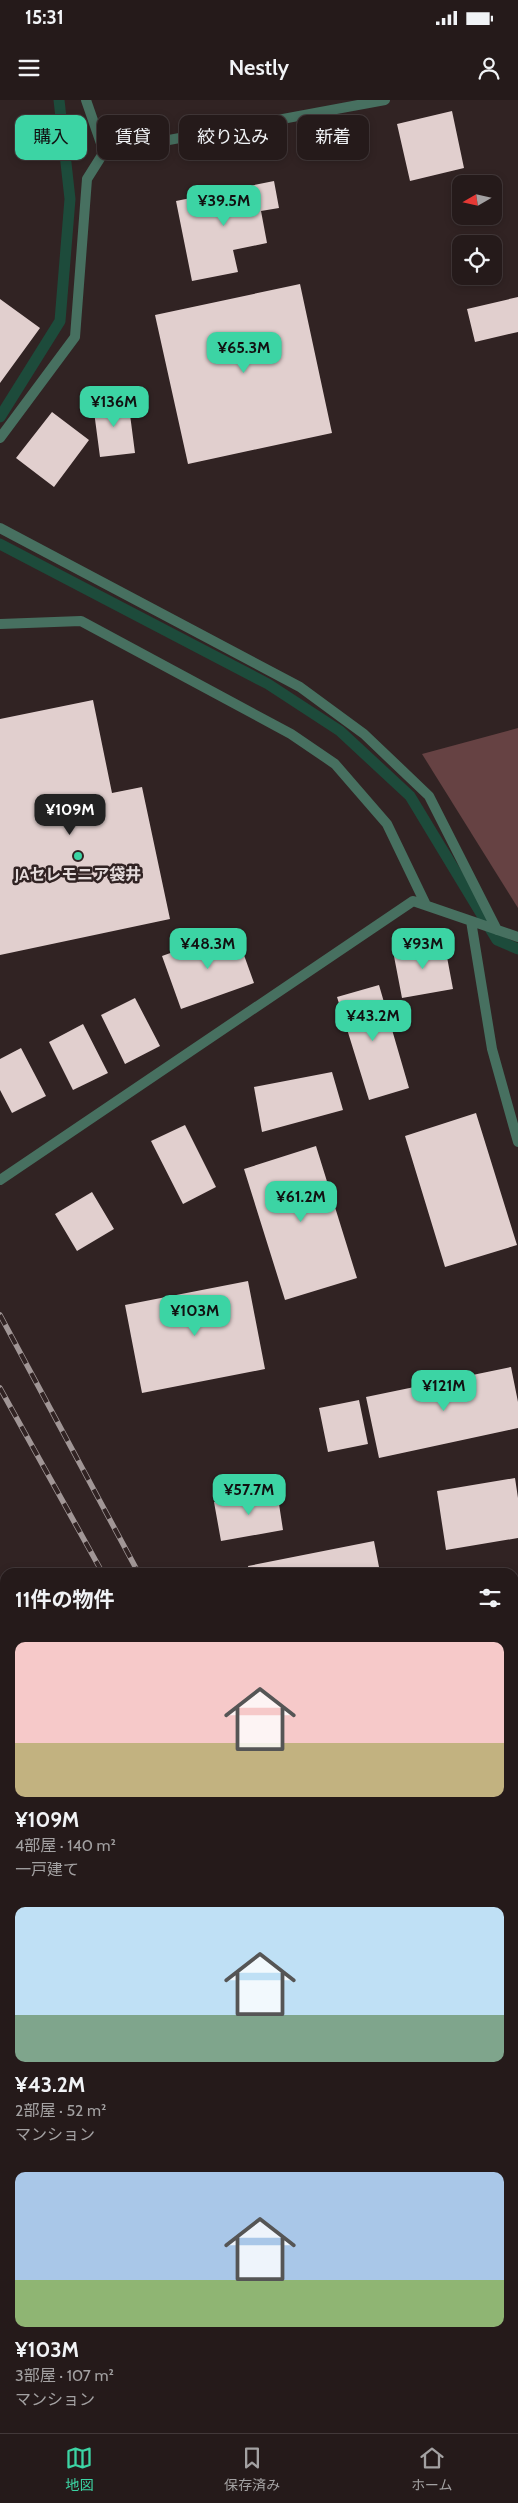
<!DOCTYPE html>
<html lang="ja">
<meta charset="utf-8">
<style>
:root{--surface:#251a1a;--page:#312727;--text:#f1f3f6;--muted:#a3a1a2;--line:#423839;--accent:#3cd4a4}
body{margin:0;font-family:Cabin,"Noto Sans JP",sans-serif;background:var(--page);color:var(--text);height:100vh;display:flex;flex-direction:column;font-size:19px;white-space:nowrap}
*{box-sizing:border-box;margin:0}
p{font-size:16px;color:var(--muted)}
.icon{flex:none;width:28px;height:28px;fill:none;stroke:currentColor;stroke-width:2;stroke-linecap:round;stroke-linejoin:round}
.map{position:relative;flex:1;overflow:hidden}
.drawer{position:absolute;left:0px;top:1468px;width:519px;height:866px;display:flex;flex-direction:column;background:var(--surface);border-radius:15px 15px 0 0;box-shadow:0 2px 8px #0003,0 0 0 1px var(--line)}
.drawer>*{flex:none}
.banner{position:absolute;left:15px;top:15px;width:489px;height:45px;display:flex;gap:10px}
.needle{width:32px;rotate:261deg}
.buttons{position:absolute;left:452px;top:75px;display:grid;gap:10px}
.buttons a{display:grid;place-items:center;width:50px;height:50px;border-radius:10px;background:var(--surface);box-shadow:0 2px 8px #0003,0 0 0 1px var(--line);font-size:25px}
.price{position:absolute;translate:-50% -42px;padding:0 11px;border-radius:10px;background:var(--accent);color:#111;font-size:16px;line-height:32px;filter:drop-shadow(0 1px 2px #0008)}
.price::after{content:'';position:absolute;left:50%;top:30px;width:15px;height:11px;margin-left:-8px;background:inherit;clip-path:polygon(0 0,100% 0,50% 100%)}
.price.selected{background:#222;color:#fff}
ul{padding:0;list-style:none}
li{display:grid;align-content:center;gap:10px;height:265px;padding:0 15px}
li span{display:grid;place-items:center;height:155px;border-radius:10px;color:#555}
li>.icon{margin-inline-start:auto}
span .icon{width:90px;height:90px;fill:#fffc;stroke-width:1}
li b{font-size:21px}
h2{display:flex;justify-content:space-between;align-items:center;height:60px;padding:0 15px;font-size:21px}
.pill{padding:0 18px;border-radius:10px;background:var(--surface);box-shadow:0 2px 8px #0003,0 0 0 1px var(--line);font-size:18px;line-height:45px}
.pill.selected{background:var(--accent);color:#111}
.status{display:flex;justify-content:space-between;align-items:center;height:35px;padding:0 25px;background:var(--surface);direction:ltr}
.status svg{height:14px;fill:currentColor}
header{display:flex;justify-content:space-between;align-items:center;height:65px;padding:0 15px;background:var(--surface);font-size:22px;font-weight:600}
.menu{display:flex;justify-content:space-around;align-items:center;height:70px;border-top:1px solid var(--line);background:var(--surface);font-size:14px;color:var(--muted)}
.menu a{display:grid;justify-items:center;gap:2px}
.menu .selected{color:var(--accent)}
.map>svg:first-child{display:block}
</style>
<div class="status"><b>15:31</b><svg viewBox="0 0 49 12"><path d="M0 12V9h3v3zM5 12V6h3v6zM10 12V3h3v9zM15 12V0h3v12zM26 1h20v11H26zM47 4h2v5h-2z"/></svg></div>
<header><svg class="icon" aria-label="menu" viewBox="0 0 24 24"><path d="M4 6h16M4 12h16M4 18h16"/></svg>Nestly<svg class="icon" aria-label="person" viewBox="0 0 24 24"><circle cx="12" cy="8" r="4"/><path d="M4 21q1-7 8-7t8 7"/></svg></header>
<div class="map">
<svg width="518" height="2333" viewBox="0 0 518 2333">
<rect width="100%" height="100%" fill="#312323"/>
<!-- built -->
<path fill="#412e2e" d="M518,1579V2045L514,2037V1582Z"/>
<!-- green -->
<path fill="#664243" d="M518,628V808L422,654Z"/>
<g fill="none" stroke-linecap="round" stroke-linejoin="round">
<!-- stream -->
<path stroke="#1d4b3b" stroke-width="11" d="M0,317L60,221L70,99L59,0
M0,444L268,584L340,631L410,696L497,840L518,849"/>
</g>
<!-- building -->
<path fill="#e1cfce" d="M452,11L464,68L410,81L397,24Z
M274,81L279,108L261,111L267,143L233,150L238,172L192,181L176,101Z
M300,184L332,333L188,364L155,215Z
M518,197V232L475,242L467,209Z
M0,199L40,228L0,283Z
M128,299L135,353L100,357L93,304Z
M52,312L89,340L54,387L16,358Z
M93,600L112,693L142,687L170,819L0,855V619Z
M235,830L254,883L181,909L162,856Z
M444,841L453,889L402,898L393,851Z
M379,885L409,988L369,1000L337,897Z
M135,898L160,946L125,964L101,915Z
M83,924L108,973L73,990L49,942Z
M21,948L46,996L12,1013L0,990V959Z
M332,972L343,1010L262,1032L254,987Z
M476,1013L517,1145L445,1167L405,1036Z
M185,1025L216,1087L183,1104L151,1041Z
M316,1046L357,1178L285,1200L244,1069Z
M92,1092L114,1129L77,1151L55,1114Z
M248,1181L265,1269L142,1293L125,1205Z
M511,1267L518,1302V1328L379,1358L366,1297Z
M359,1300L368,1344L328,1352L319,1308Z
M515,1378L518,1398V1438L446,1450L437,1391Z
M277,1391L283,1430L221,1441L214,1402Z
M374,1441L380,1472H249L248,1466Z
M0,1484L5,1501V1549L0,1551Z
M518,1655V1723L514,1714V1657Z
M518,1774V1812L514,1804V1776Z
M518,1925V2018L514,2011V1927Z
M131,2329H229L230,2333H132Z"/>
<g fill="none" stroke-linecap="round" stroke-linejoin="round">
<!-- minor -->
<path stroke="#477060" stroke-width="10" d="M104,52L385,0
M0,338L75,237L87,79L104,52L86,0
M0,428L300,587L364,634L429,696L497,830
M0,524L81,521L291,634L335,664L387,724L426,805
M471,821L492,949L518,1042
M0,1080L413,801L518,837"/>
<!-- primary -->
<path stroke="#60b998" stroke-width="12" d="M514,1578L518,1576
M0,1895L5,1892"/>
<defs>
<path id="rail" d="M0,1215L138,1472
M0,1288L102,1472
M514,2165L518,2173
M514,2210L518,2218"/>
</defs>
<!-- rail casing -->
<use href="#rail" stroke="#a19696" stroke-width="5.5"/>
<!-- rail -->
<use href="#rail" stroke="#312323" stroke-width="4" stroke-dasharray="11" stroke-linecap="butt"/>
</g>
<!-- markers -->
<circle fill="#3cd4a4" stroke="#312323" stroke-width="2" cx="78" cy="756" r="5"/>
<g text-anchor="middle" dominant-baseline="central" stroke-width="5" stroke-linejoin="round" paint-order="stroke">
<!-- poi labels -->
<g font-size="16" font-weight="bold" fill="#e4dbdb" stroke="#312323">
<text x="78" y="774">JAセレモニア袋井</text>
</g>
</g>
</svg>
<div class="buttons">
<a><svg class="needle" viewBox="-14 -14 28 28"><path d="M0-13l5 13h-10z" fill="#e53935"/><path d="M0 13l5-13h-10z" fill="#a3a1a2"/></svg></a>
<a><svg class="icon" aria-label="locate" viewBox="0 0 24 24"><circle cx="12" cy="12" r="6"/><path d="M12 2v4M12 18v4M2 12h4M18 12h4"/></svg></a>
</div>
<b class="price" style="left:224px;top:127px">¥39.5M</b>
<b class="price" style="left:244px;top:274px">¥65.3M</b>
<b class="price" style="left:114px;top:328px">¥136M</b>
<b class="price selected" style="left:70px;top:736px">¥109M</b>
<b class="price" style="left:208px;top:870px">¥48.3M</b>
<b class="price" style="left:423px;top:870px">¥93M</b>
<b class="price" style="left:373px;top:942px">¥43.2M</b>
<b class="price" style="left:301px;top:1123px">¥61.2M</b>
<b class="price" style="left:195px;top:1237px">¥103M</b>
<b class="price" style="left:444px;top:1312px">¥121M</b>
<b class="price" style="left:249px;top:1416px">¥57.7M</b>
<div class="banner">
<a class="pill selected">購入</a>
<a class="pill">賃貸</a>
<a class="pill">絞り込み</a>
<a class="pill">新着</a>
</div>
<section class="drawer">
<h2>11件の物件<svg class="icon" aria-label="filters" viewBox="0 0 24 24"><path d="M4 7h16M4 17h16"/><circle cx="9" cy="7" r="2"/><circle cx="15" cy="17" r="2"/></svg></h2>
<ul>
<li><span style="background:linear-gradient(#f6c9c9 65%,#c2b280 0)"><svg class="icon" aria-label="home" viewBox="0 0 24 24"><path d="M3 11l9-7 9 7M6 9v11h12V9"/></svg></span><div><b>¥109M</b><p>4部屋 · 140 m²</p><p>一戸建て</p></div></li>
<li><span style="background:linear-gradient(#bfe0f5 70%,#7fa58c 0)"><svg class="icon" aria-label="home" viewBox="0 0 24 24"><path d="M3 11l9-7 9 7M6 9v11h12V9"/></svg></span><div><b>¥43.2M</b><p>2部屋 · 52 m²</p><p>マンション</p></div></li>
<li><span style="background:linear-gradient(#a9c7e8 70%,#8fb573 0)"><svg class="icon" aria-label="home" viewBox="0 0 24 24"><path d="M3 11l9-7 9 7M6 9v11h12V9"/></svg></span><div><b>¥103M</b><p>3部屋 · 107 m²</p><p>マンション</p></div></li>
</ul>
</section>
</div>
<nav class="menu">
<a class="selected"><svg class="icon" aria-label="map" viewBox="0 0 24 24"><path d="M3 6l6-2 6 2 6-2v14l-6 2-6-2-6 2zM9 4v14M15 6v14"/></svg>地図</a>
<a><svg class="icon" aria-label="saved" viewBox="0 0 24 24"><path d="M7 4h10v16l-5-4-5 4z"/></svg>保存済み</a>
<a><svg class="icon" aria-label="home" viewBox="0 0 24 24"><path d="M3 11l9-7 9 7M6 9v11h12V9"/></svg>ホーム</a>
</nav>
